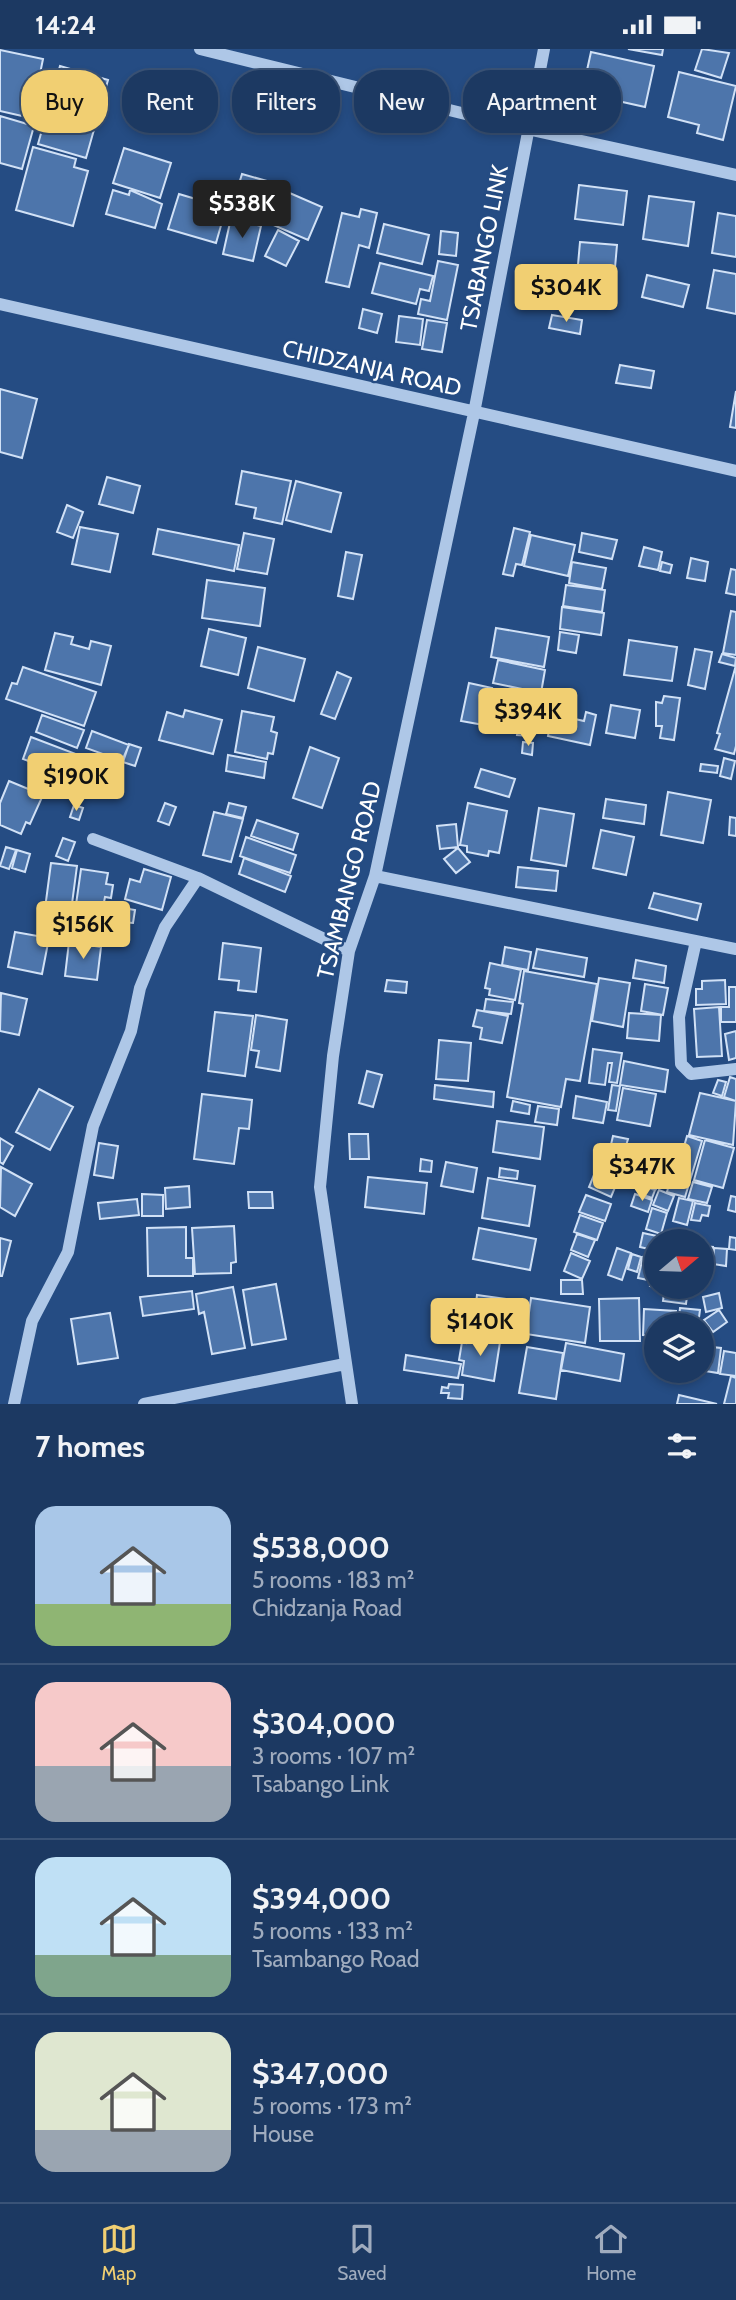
<!DOCTYPE html>
<meta charset="utf-8">
<style>
:root{--surface:#1c3962;--page:#254068;--text:#f1f3f6;--muted:#a0acbe;--line:#3a5377;--accent:#f1cf72}
body{margin:0;font-family:Cabin,sans-serif;background:var(--page);color:var(--text);height:100vh;display:flex;flex-direction:column;font-size:26px;white-space:nowrap}
*{box-sizing:border-box;margin:0}
p{font-size:23px;color:var(--muted)}
.icon{flex:none;width:38px;height:38px;fill:none;stroke:currentColor;stroke-width:2;stroke-linecap:round;stroke-linejoin:round}
.map{position:relative;height:1355px;overflow:hidden}
.side{display:flex;flex-direction:column;background:var(--surface);flex:1}
.side>*{flex:none}
.top-card{position:absolute;left:21px;top:21px;width:695px;height:63px;display:flex;gap:14px}
.needle{width:46px;rotate:71deg}
.buttons{position:absolute;left:644px;top:1180px;display:grid;gap:14px}
.buttons a{display:grid;place-items:center;width:70px;height:70px;border-radius:50%;background:var(--surface);box-shadow:0 4px 10px #0003,0 0 0 2px var(--line);font-size:35px}
.price{position:absolute;translate:-50% -60px;padding:0 16px;border-radius:7px;background:var(--accent);color:#111;font-size:23px;line-height:46px;filter:drop-shadow(0 2px 4px #0008)}
.price::after{content:'';position:absolute;left:50%;top:42px;width:21px;height:16px;margin-left:-10px;background:inherit;clip-path:polygon(0 0,100% 0,50% 100%)}
.price.active{background:#222;color:#fff}
ul{padding:0;list-style:none}
li{display:flex;align-items:center;gap:21px;height:175px;padding:0 35px}
li+li{border-top:2px solid var(--line)}
li span{display:grid;place-items:center;flex:none;width:196px;height:140px;border-radius:21px;color:#555}
li>.icon{margin-inline-start:auto}
span .icon{width:84px;height:84px;fill:#fffc;stroke-width:1}
li b{font-size:30px}
h2{display:flex;justify-content:space-between;align-items:center;height:84px;padding:0 35px;font-size:30px}
.chip{padding:0 24px;border-radius:28px;background:var(--surface);box-shadow:0 4px 10px #0003,0 0 0 2px var(--line);font-size:24px;line-height:63px}
.chip.active{background:var(--accent);color:#111}
.status{display:flex;justify-content:space-between;align-items:center;height:49px;padding:0 35px;background:var(--surface);direction:ltr}
.status svg{height:19px;fill:currentColor}
.menu{display:flex;justify-content:space-around;align-items:center;height:98px;border-top:2px solid var(--line);background:var(--surface);font-size:19px;color:var(--muted)}
.menu a{display:grid;justify-items:center;gap:4px}
.menu .active{color:var(--accent)}
.map>svg:first-child{display:block}
</style>
<div class="status"><b>14:24</b><svg viewBox="0 0 49 12"><path d="M0 12V9h3v3zM5 12V6h3v6zM10 12V3h3v9zM15 12V0h3v12zM26 1h20v11H26zM47 4h2v5h-2z"/></svg></div>
<div class="map">
<svg width="736" height="1355" viewBox="0 0 736 1355">
<rect width="100%" height="100%" fill="#254c83"/>
<!-- building -->
<path fill="#4d75ab" stroke="#d1e1f6" stroke-width="2" d="M628,0H663L662,6Z
M702,0L729,4L721,29L695,21Z
M0,1L43,10L31,69L0,62Z
M591,3L654,17L645,58L582,44Z
M60,17L108,31L86,109L38,95Z
M679,23L736,37L723,91L697,84L699,76L668,68Z
M0,67L34,77L22,120L0,114Z
M33,98L76,110L74,118L88,122L73,177L16,161Z
M124,99L171,114L160,149L113,134Z
M242,125L281,136L271,173L231,161Z
M579,136L627,142L623,176L575,170Z
M113,141L129,146L130,141L162,155L155,179L106,165Z
M285,142L322,158L308,191L271,175Z
M179,145L226,159L216,194L168,180Z
M649,147L694,153L688,197L643,190Z
M361,160L377,164L369,199L359,196L349,238L326,233L342,164L359,168Z
M718,164L736,167V208L712,204Z
M231,169L261,177L253,212L223,205Z
M384,175L429,186L422,215L377,204Z
M278,181L299,192L286,217L265,207Z
M441,182L458,184L456,207L439,205Z
M580,193L617,196L614,230L577,227Z
M438,212L458,216L447,271L418,265L421,250L430,252Z
M380,214L433,227L429,242L420,240L416,255L372,244Z
M714,221L736,225V265L707,259Z
M647,226L689,236L683,258L642,248Z
M363,260L382,265L377,284L359,279Z
M552,266L582,271L580,285L549,279Z
M399,267L423,270L420,296L396,293Z
M427,271L447,274L442,303L422,300Z
M620,316L654,322L651,339L616,334Z
M0,340L37,350L22,409L0,403Z
M736,342V379L730,378Z
M242,422L291,432L282,475L254,469L256,459L236,455Z
M107,428L140,437L133,464L99,455Z
M296,432L341,444L331,483L286,471Z
M67,456L83,463L73,489L57,483Z
M80,478L118,485L110,523L72,515Z
M514,479L530,483L522,516L516,515L513,527L503,525Z
M158,480L239,496L234,522L153,505Z
M244,484L274,490L267,525L237,520Z
M582,484L617,491L612,510L579,503Z
M531,486L575,496L568,527L524,517Z
M644,498L662,503L658,521L639,517Z
M346,503L362,506L353,550L338,547Z
M691,509L708,513L705,532L687,529Z
M572,513L606,519L602,540L569,534Z
M662,513L672,516L670,524L660,522Z
M731,520L736,521V546L726,544Z
M207,531L265,539L260,577L202,569Z
M566,536L605,541L602,563L563,557Z
M562,558L604,564L601,586L560,580Z
M731,562L736,563V606L723,604Z
M496,579L549,588L544,618L491,608Z
M209,580L246,589L238,626L201,617Z
M560,583L579,586L576,604L558,601Z
M55,584L73,588L71,595L89,600L91,592L111,597L101,636L45,621Z
M629,591L677,598L672,632L624,626Z
M258,598L305,610L294,652L248,639Z
M695,600L712,603L705,640L688,636Z
M722,605L736,609L735,617L719,613Z
M498,611L545,621L541,644L493,634Z
M736,616V697L734,705L715,700L720,685L717,684Z
M23,618L96,643L84,677L6,650L12,634L17,635Z
M337,623L351,629L335,670L321,665Z
M469,634L492,639L484,676L461,672Z
M664,647L680,649L674,691L660,689L662,677H656V653L662,654Z
M611,656L640,661L635,689L606,684Z
M537,658L545,660L542,672L534,670Z
M185,661L222,671L213,705L159,691L167,663L183,668Z
M242,662L274,668L271,682L277,684L273,705L268,704L267,710L235,703Z
M586,663L596,666L590,696L548,687L552,665L584,672Z
M42,666L84,681L77,699L36,683Z
M519,670L533,671L531,687L517,686Z
M92,682L129,696L122,712L86,699Z
M31,688L81,707L73,729L23,710Z
M523,693L533,694L532,706L522,704Z
M129,695L141,699L135,717L123,713Z
M310,698L339,709L322,759L293,749Z
M228,706L266,713L264,729L226,722Z
M724,709L735,712L731,730L720,727Z
M701,715L718,717L717,724L700,722Z
M481,720L515,730L509,748L475,738Z
M9,732L43,746L30,775L26,773L21,785L0,776V754Z
M668,743L711,751L703,794L661,786Z
M606,750L646,756L644,775L603,769Z
M165,754L176,758L169,776L158,772Z
M229,754L246,758L243,769L226,765Z
M468,754L507,762L499,804L489,802L488,807L467,803V797L460,796Z
M74,756L83,759L79,771L70,768Z
M539,759L574,765L566,817L531,811Z
M214,763L243,770L231,813L203,806Z
M730,768L736,769V787L729,786Z
M257,771L298,785L293,801L251,787Z
M456,775L458,798L440,800L437,777Z
M601,781L634,788L626,826L593,819Z
M246,788L296,806L290,824L240,807Z
M63,789L75,793L68,812L56,807Z
M6,798L16,801L9,820L0,817Z
M458,799L470,813L456,824L444,810Z
M17,801L30,805L25,823L12,819Z
M244,809L291,827L285,843L239,825Z
M51,814L77,817L70,870L44,867Z
M518,818L558,822L556,842L516,838Z
M81,820L108,824L106,835L113,836L111,849L105,848L104,853H109L108,862H101L99,882L73,877Z
M144,820L171,828L162,861L125,850L130,830L140,833Z
M654,844L701,855L697,871L649,859Z
M123,859L135,861L133,874L121,873Z
M15,883L49,889L42,925L8,918Z
M69,893L101,898L97,931L65,927Z
M223,894L261,899L256,943L238,941L239,932L219,930Z
M505,898L531,903L528,921L502,916Z
M537,900L587,909L584,928L533,919Z
M636,911L666,917L664,934L633,929Z
M490,914L521,921L515,951L489,946L490,940L485,939Z
M524,922L597,935L580,1032L566,1030L561,1058L507,1048L523,955L519,954Z
M599,929L630,934L623,978L592,972Z
M387,931L407,933L406,944L385,942Z
M725,931L726,955L696,956V940H702V932Z
M645,935L668,939L663,966L641,962Z
M729,938H736V973H721V958H729Z
M1,944L27,950L19,986L0,982Z
M486,950L513,953L511,965L484,962Z
M719,958L722,1007L697,1008L694,960Z
M477,961L508,967L502,994L480,990L482,979L473,977Z
M215,963L253,967L245,1027L208,1022Z
M629,964L661,966L659,992L627,989Z
M256,966L287,971L280,1022L256,1018L259,1002L251,1001Z
M736,982V1009L729,1011L725,985Z
M439,991L471,994L468,1032L436,1030Z
M593,1000L622,1004L617,1034L609,1033L612,1014H608L605,1036L589,1034Z
M624,1012L668,1021L665,1043L620,1036Z
M367,1022L382,1026L373,1058L359,1054Z
M730,1028L736,1030V1052L724,1048Z
M718,1031L726,1033L722,1047L713,1044Z
M435,1036L494,1043L493,1058L434,1050Z
M612,1036L620,1037L616,1062L608,1061Z
M623,1039L656,1045L650,1077L617,1071Z
M39,1040L73,1058L50,1101L16,1083Z
M700,1044L736,1052L733,1096L689,1086Z
M202,1045L252,1051L249,1080L239,1079L234,1115L194,1110Z
M576,1047L607,1053L603,1074L573,1069Z
M513,1052L530,1056L529,1065L511,1062Z
M538,1057L559,1060L557,1076L535,1073Z
M497,1072L544,1078L540,1110L493,1103Z
M349,1085H368L369,1110H350Z
M613,1087L628,1090L623,1107L609,1104Z
M687,1087L702,1092L685,1148L667,1143L672,1124L676,1125Z
M0,1089L13,1097L3,1115L0,1113Z
M705,1091L734,1099L723,1139L694,1131Z
M99,1094L118,1097L113,1129L94,1126Z
M653,1104L666,1108L660,1126L648,1122Z
M601,1109L623,1119L611,1148L589,1138Z
M421,1110L432,1112L431,1123L420,1122Z
M446,1113L477,1119L473,1143L441,1137Z
M1,1118L32,1135L15,1167L0,1158Z
M500,1119L518,1122L517,1130L499,1128Z
M648,1124L659,1127L656,1140L645,1137Z
M368,1128L427,1134L424,1165L365,1158Z
M488,1129L535,1137L529,1177L482,1169Z
M693,1133L712,1138L707,1154L688,1150Z
M189,1137L190,1158L166,1160L165,1139Z
M643,1137L655,1141L652,1149L641,1145Z
M659,1141L674,1147L668,1162L653,1156Z
M248,1143H272L273,1159H249Z
M142,1145L163,1146V1167H142Z
M635,1145L652,1151L648,1163L631,1157Z
M586,1146L611,1155L605,1172L579,1163Z
M731,1147L736,1148V1163L728,1161Z
M679,1149L693,1152L687,1176L673,1172Z
M137,1150L139,1166L100,1170L98,1154Z
M695,1154L710,1157L708,1167L702,1166L700,1172L691,1171Z
M652,1159L667,1164L661,1185L646,1180Z
M580,1166L603,1174L597,1191L574,1183Z
M234,1177L236,1213L231,1214V1224L195,1225L192,1179Z
M186,1178V1209H193V1227H148L147,1179Z
M479,1179L536,1190L530,1221L473,1210Z
M643,1184L657,1187L653,1201L640,1198Z
M577,1185L595,1191L588,1208L571,1201Z
M730,1188L736,1189V1201L729,1200Z
M0,1189L11,1192L2,1227H0Z
M702,1197L713,1198L711,1216L702,1215Z
M617,1199L631,1204L622,1231L608,1226Z
M714,1199L727,1200L726,1217L713,1215Z
M571,1204L590,1212L582,1230L564,1222Z
M632,1205L641,1208L637,1223L628,1220Z
M643,1208L653,1210L648,1231L638,1229Z
M655,1211L656,1237L662,1240L650,1237Z
M561,1231H582L583,1245H561Z
M276,1235L286,1290L252,1296L243,1241Z
M665,1237L688,1240L686,1255L663,1252Z
M233,1238L245,1299L212,1305L204,1263L199,1265L196,1245Z
M192,1242L194,1260L143,1267L140,1248Z
M719,1244L722,1259L706,1263L703,1248Z
M477,1246L527,1253L524,1272L502,1269L499,1291L472,1287Z
M531,1249L590,1258L585,1294L526,1285Z
M639,1249L640,1292H600L599,1250Z
M680,1259L700,1261L698,1276H678Z
M644,1260L676,1262L675,1276H656V1287L643,1286Z
M719,1261L727,1273L713,1283L704,1271Z
M110,1264L118,1309L78,1315L71,1270Z
M467,1288L500,1293L494,1332L462,1326L464,1312L459,1311L462,1293L466,1294Z
M566,1294L624,1305L620,1332L561,1321Z
M702,1297L721,1299L718,1324L699,1321H702Z
M527,1298L563,1304L556,1350L519,1344Z
M724,1302L736,1304V1327L720,1325Z
M406,1306L461,1315L458,1329L404,1321Z
M731,1327L736,1329V1355H724Z
M449,1335L463,1336L462,1350L448,1349L449,1344H441L442,1338L448,1339Z
M679,1346L717,1355H677Z"/>
<g fill="none" stroke-linecap="round" stroke-linejoin="round">
<!-- minor -->
<path stroke="#aec7e7" stroke-width="12" d="M200,0L527,80L736,126
M0,255L736,422
M93,790L198,829L349,902
M375,827L736,900
M696,892L679,968L681,1015L691,1025L736,1020
M14,1355L32,1272L68,1203L93,1077L131,982L140,939L165,878L198,829
M144,1355L345,1315
M352,1355L320,1138L333,1007L349,902L375,827L474,364L544,0"/>
</g>
<g text-anchor="middle" dominant-baseline="central" stroke-width="5" stroke-linejoin="round" paint-order="stroke">
<!-- street labels -->
<g font-size="23" fill="#fff" stroke="#254c83">
<text transform="translate(484 199) rotate(-79)">TSABANGO LINK</text>
<text transform="translate(372 319) rotate(13)">CHIDZANJA ROAD</text>
<text transform="translate(349 831) rotate(-76)">TSAMBANGO ROAD</text>
</g>
</g>
</svg>
<div class="buttons">
<a><svg class="needle" viewBox="-14 -14 28 28"><path d="M0-13l5 13h-10z" fill="#e53935"/><path d="M0 13l5-13h-10z" fill="#a0acbe"/></svg></a>
<a><svg class="icon" aria-label="layers" viewBox="0 0 24 24"><path d="M12 4l9 5-9 5-9-5zM3 14l9 5 9-5"/></svg></a>
</div>
<b class="price active" style="left:242px;top:191px">$538K</b>
<b class="price" style="left:566px;top:275px">$304K</b>
<b class="price" style="left:528px;top:699px">$394K</b>
<b class="price" style="left:76px;top:764px">$190K</b>
<b class="price" style="left:83px;top:912px">$156K</b>
<b class="price" style="left:642px;top:1154px">$347K</b>
<b class="price" style="left:480px;top:1309px">$140K</b>
<div class="top-card">
<a class="chip active">Buy</a>
<a class="chip">Rent</a>
<a class="chip">Filters</a>
<a class="chip">New</a>
<a class="chip">Apartment</a>
</div>
</div>
<section class="side">
<h2>7 homes<svg class="icon" aria-label="filters" viewBox="0 0 24 24"><path d="M4 7h16M4 17h16"/><circle cx="9" cy="7" r="2"/><circle cx="15" cy="17" r="2"/></svg></h2>
<ul>
<li><span style="background:linear-gradient(#a9c7e8 70%,#8fb573 0)"><svg class="icon" aria-label="home" viewBox="0 0 24 24"><path d="M3 11l9-7 9 7M6 9v11h12V9"/></svg></span><div><b>$538,000</b><p>5 rooms · 183 m²</p><p>Chidzanja Road</p></div></li>
<li><span style="background:linear-gradient(#f6c9c9 60%,#9aa5b1 0)"><svg class="icon" aria-label="home" viewBox="0 0 24 24"><path d="M3 11l9-7 9 7M6 9v11h12V9"/></svg></span><div><b>$304,000</b><p>3 rooms · 107 m²</p><p>Tsabango Link</p></div></li>
<li><span style="background:linear-gradient(#bfe0f5 70%,#7fa58c 0)"><svg class="icon" aria-label="home" viewBox="0 0 24 24"><path d="M3 11l9-7 9 7M6 9v11h12V9"/></svg></span><div><b>$394,000</b><p>5 rooms · 133 m²</p><p>Tsambango Road</p></div></li>
<li><span style="background:linear-gradient(#dfe7d0 70%,#9aa5b1 0)"><svg class="icon" aria-label="home" viewBox="0 0 24 24"><path d="M3 11l9-7 9 7M6 9v11h12V9"/></svg></span><div><b>$347,000</b><p>5 rooms · 173 m²</p><p>House</p></div></li>
</ul>
</section>
<nav class="menu">
<a class="active"><svg class="icon" aria-label="map" viewBox="0 0 24 24"><path d="M3 6l6-2 6 2 6-2v14l-6 2-6-2-6 2zM9 4v14M15 6v14"/></svg>Map</a>
<a><svg class="icon" aria-label="saved" viewBox="0 0 24 24"><path d="M7 4h10v16l-5-4-5 4z"/></svg>Saved</a>
<a><svg class="icon" aria-label="home" viewBox="0 0 24 24"><path d="M3 11l9-7 9 7M6 9v11h12V9"/></svg>Home</a>
</nav>
